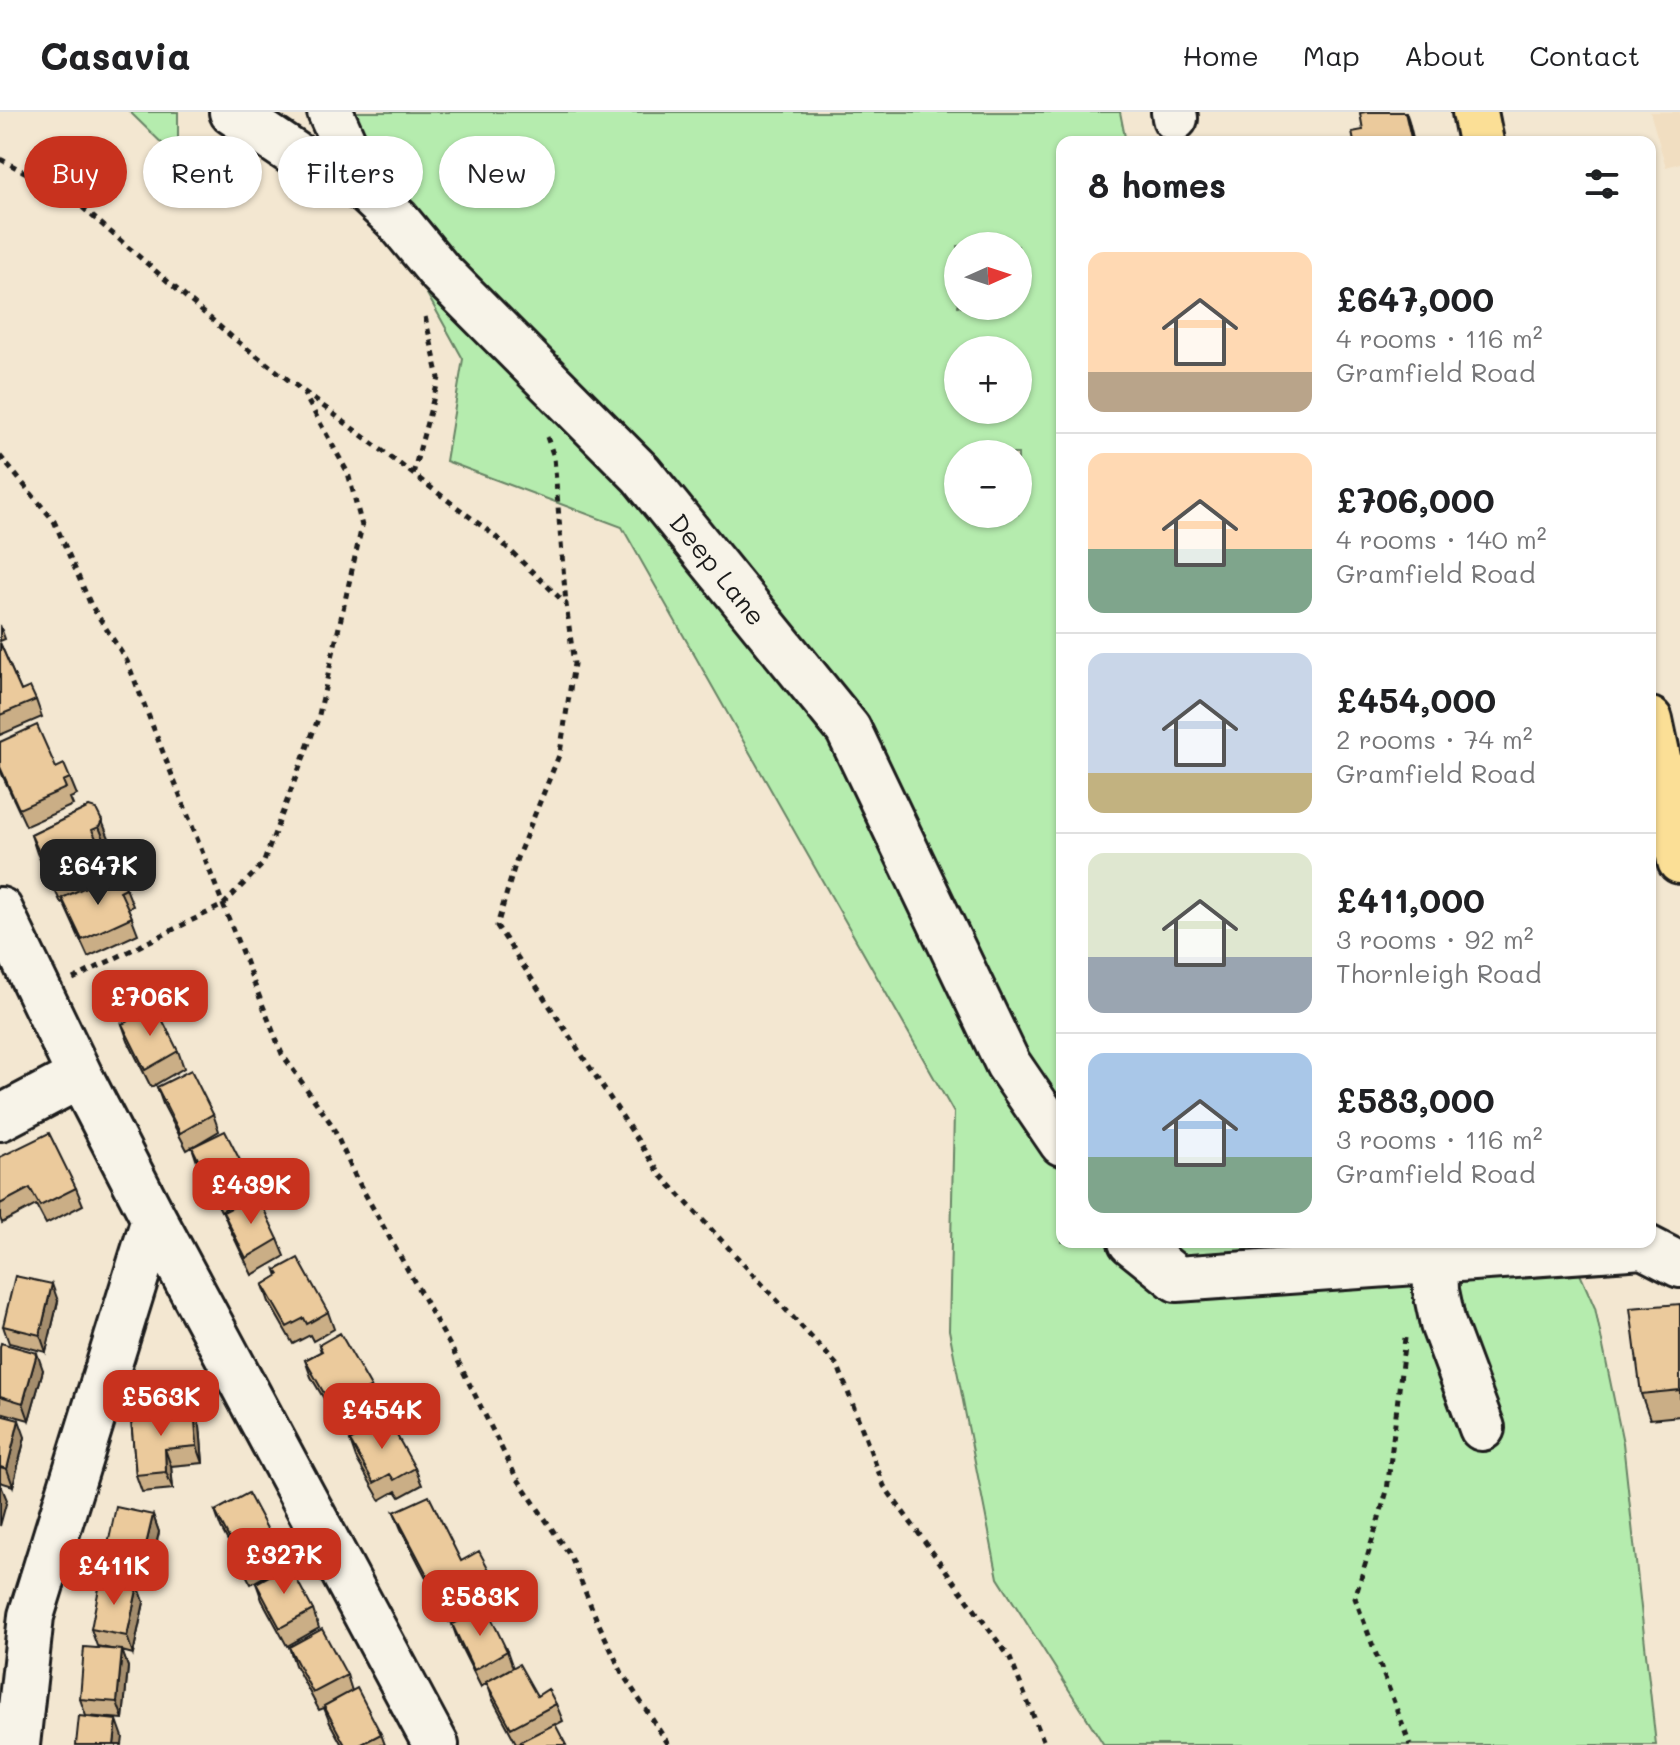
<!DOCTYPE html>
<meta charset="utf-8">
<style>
:root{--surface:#fff;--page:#f2f2f2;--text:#202124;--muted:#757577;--line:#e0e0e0;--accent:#c8321e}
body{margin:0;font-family:Mali,sans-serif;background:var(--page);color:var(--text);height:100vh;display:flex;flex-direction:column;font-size:30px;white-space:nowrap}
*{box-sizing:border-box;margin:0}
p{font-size:26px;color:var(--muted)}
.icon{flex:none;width:44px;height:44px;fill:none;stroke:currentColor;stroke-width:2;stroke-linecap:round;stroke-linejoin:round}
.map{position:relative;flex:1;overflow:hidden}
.sheet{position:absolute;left:1056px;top:24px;width:600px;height:1112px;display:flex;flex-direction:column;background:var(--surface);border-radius:16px;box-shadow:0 2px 6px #0004}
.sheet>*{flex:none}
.guide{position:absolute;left:24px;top:24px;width:760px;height:72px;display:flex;gap:16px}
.needle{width:52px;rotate:87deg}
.tools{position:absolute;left:944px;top:120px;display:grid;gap:16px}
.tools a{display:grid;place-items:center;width:88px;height:88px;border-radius:50%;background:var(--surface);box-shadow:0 2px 6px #0004;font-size:40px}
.price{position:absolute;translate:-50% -68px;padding:0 18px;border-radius:16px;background:var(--accent);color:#fff;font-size:26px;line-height:52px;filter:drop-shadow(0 2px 4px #0008)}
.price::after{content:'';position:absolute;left:50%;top:48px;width:24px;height:18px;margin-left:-12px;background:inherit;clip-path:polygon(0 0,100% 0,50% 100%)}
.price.active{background:#222;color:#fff}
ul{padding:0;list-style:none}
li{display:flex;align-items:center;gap:24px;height:200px;padding:0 32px}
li+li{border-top:2px solid var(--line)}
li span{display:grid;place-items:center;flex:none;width:224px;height:160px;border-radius:16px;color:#555}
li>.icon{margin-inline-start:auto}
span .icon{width:96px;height:96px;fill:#fffc;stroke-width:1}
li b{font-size:34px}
h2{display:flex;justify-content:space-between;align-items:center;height:96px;padding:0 32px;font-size:34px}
.chip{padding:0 28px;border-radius:36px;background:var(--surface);box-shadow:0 2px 6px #0004;font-size:28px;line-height:72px}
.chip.active{background:var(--accent);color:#fff}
header{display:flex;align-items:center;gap:48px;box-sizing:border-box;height:112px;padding:0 40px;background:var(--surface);border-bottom:2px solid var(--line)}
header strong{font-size:38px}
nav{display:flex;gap:44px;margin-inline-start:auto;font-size:28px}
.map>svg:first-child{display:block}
</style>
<header>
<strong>Casavia</strong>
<nav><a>Home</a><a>Map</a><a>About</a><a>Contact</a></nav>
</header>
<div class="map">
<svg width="1680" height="1633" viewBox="0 0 1680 1633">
<rect width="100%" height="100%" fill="#f3e7d1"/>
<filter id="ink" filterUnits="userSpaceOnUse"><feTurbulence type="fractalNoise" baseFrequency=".0125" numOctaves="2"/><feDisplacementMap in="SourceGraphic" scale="16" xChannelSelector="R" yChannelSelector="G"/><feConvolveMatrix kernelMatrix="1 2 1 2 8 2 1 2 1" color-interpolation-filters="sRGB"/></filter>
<g filter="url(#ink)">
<!-- built -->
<path fill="#f1dec1" d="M1650,0H1680V51L1666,55Z"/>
<!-- green -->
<path fill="#b5ecae" stroke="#688465" stroke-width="2" fill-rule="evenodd" d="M130,0H178V47Z
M320,0H1120L1126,30H1062V1130H1566L1595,1196L1623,1331L1656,1633H1104L998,1466L949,1218L954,1001L622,415L446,349L463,247L358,57ZM958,134H1018V194H958ZM958,238H1018V298H958ZM958,342H1018V402H958Z"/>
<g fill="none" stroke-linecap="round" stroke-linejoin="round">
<defs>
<path id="minor" d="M232,0L320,59L364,77L397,108L440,160L641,362L848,617L1008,952L1062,1031
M330,0L364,77
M1174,0L1175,6
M0,798L80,964L154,1107L436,1633
M0,1006L80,964
M1131,1130L1177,1167L1643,1134L1680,1153
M1435,1148L1436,1179L1443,1212L1482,1316
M17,1633L31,1504L154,1107"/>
<path id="major" d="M1475,0L1481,30
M1650,608L1680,749"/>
</defs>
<!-- minor casing -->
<use href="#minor" stroke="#1c1c1c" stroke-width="50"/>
<!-- major casing -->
<use href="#major" stroke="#1c1c1c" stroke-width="50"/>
<!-- path -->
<path stroke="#1c1c1c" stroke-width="5" stroke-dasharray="6 6" stroke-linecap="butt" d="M0,47L68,83L233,226L495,424L566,492L574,552L560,641L517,746L497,814L660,1062L838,1254L884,1374L1010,1546L1045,1633
M547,325L554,345L566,492
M0,344L54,409L91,493L127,549L282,942L332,1013L355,1064L452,1237L515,1363L571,1445L596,1506L622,1561L669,1633
M413,362L439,266L424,200
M73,867L223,793L263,752L318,607L362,414L348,361L304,282
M1405,1226L1387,1379L1355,1486L1410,1633"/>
<!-- minor -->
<use href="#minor" stroke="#f7f3e8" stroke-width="44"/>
<!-- major -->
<use href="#major" stroke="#fbdf96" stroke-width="44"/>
</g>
<!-- wall -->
<path fill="#caae86" stroke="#1c1c1c" stroke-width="2" d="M0,513L5,527L0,529Z
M0,531L21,579L36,588L42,605L0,623Z
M0,630L56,656L70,666L77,683L70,686L73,693L26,714L0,658Z
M89,695L109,726L106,732L100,735L113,766L126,776L133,794L128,796L138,822L88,845L63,790L61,791L37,741L31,723Z
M122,912L178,939L184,956L151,975L128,929Z
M157,975L213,1002L219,1019L187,1038L163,992Z
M192,1035L247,1062L254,1080L221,1099L198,1053Z
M0,1045L76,1076L83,1093L46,1112L36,1093L2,1111L0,1106Z
M223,1100L278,1127L285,1144L252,1163L230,1117Z
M276,1158L328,1200L334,1217L313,1229L310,1223L293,1232L269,1190L263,1173L278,1164Z
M58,1189L46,1240L9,1231L3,1214Z
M1680,1192V1304L1650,1307L1641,1282Z
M319,1233L371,1275L377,1292L356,1304L352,1298L336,1307L311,1265L305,1248L321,1240Z
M0,1235L43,1258L29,1308L0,1300Z
M0,1303L25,1325L13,1374L0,1370Z
M131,1307L200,1314L203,1351L171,1354L173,1377L142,1380L136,1363Z
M363,1314L415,1356L422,1373L400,1385L396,1379L380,1388L356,1346L350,1329L365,1320Z
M215,1399L278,1437L284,1454L251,1472L221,1416Z
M394,1400L461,1449L493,1465L500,1482L449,1510L401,1417Z
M153,1403L159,1420L147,1471L111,1463L105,1446Z
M256,1471L313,1498L319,1516L287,1534L262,1488Z
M138,1473L144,1490L133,1542L122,1539L128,1555L123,1607L86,1604L80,1587L115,1538L97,1534L91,1517Z
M452,1512L507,1539L513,1556L537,1584L556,1592L563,1609L517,1633L493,1588L487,1571L481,1575L458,1529Z
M289,1535L347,1563L352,1579L381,1622L385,1633H342L330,1611L324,1596L319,1598L295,1553Z"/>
<!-- shaded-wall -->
<path fill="#a48d6d" stroke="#1c1c1c" stroke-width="2" d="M1405,0H1406L1409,9L1414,30H1412Z
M102,709L109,726L106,732L99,715Z
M52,1172L58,1189L46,1240L40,1223Z
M37,1241L43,1258L29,1308L23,1291Z
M194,1297L200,1314L203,1351L197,1334Z
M19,1308L25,1325L13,1374L7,1357Z
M165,1337L171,1354L173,1377L166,1360Z
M0,1371L7,1388L0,1414Z
M153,1403L159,1420L147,1471L141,1454Z
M138,1473L144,1490L133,1542L127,1524Z
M122,1538L128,1555L123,1607L117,1590Z
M117,1608L123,1625L122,1633H114Z"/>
<!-- building -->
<path fill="#ebca9c" stroke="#1c1c1c" stroke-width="2" d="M1366,0H1405L1412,30H1354L1352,20L1363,18L1360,1Z
M0,531L21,579L30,575L36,588L0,603Z
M37,613L56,656L64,652L70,666L63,669L66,676L19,697L0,655V630Z
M89,695L96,697L102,709L99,715L92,718L107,749L55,774L31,723Z
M120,762L126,776L120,779L132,805L82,828L62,786L103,767L104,770Z
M156,895L178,939L145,958L122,912Z
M191,958L213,1002L180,1021L157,975Z
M225,1019L247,1062L215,1082L192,1035Z
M49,1021L76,1076L40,1094L30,1076L0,1092V1045Z
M257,1083L278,1127L246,1146L223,1100Z
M298,1146L328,1200L307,1212L304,1206L287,1215L263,1173L279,1163L276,1158Z
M15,1164L52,1172L40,1223L3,1214Z
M1680,1192V1278L1641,1282L1630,1196Z
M340,1221L371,1275L350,1287L346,1281L329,1290L305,1248L322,1239L319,1233Z
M1,1231L37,1241L23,1291L0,1284V1235Z
M194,1297L197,1334L165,1337L166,1360L136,1363L131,1307L143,1306L142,1300Z
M385,1302L415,1356L394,1368L390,1362L374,1371L350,1329L366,1320L363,1314Z
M0,1303L19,1308L7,1357L0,1355Z
M248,1381L278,1437L244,1455L215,1399Z
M429,1384L461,1449L479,1439L493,1465L443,1493L394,1400Z
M116,1395L153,1403L141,1454L105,1446Z
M289,1453L313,1498L280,1516L256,1471Z
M101,1466L138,1473L127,1524L91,1517Z
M486,1495L507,1539L474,1558L452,1512Z
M322,1517L347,1563L313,1581L289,1535Z
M84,1535L122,1538L117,1590L80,1587Z
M519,1552L537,1584L548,1577L556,1592L511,1616L486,1570Z
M357,1576L381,1622L360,1633H345L324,1594Z
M79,1604L117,1608L114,1633H76Z
M555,1612L566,1633H523L521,1629Z"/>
</g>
<g text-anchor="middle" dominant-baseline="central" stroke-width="8" stroke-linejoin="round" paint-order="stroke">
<!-- street labels -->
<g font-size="26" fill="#1c1c1c" stroke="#f7f3e8">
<text transform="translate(718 457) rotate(51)">Deep Lane</text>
</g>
</g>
</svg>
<div class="tools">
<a><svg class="needle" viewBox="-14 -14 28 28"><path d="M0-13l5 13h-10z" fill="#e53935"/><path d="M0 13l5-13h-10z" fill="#757577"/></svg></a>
<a>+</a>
<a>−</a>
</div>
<b class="price active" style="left:98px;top:795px">£647K</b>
<b class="price" style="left:150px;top:926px">£706K</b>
<b class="price" style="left:251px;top:1114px">£439K</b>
<b class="price" style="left:161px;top:1326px">£563K</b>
<b class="price" style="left:382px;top:1339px">£454K</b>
<b class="price" style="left:284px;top:1484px">£327K</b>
<b class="price" style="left:114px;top:1495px">£411K</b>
<b class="price" style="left:480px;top:1526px">£583K</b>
<div class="guide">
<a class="chip active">Buy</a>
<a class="chip">Rent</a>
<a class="chip">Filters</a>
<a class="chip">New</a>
</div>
<section class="sheet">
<h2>8 homes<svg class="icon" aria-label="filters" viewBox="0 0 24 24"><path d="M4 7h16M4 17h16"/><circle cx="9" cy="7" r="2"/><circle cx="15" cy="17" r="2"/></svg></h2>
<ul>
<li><span style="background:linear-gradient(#ffd9b3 75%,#b9a48a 0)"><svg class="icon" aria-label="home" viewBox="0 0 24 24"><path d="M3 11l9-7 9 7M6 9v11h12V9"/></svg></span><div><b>£647,000</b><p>4 rooms · 116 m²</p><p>Gramfield Road</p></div></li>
<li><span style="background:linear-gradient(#ffd9b3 60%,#7fa58c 0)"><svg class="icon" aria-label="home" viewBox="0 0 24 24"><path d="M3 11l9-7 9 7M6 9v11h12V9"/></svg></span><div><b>£706,000</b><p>4 rooms · 140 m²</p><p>Gramfield Road</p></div></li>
<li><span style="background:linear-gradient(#c9d6e8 75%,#c2b280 0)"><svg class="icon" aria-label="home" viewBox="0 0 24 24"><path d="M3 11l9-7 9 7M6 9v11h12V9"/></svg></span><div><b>£454,000</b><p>2 rooms · 74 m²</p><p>Gramfield Road</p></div></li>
<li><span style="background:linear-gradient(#dfe7d0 65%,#9aa5b1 0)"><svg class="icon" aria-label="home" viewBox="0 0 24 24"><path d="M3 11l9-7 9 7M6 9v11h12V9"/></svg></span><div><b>£411,000</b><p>3 rooms · 92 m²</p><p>Thornleigh Road</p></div></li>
<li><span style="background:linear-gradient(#a9c7e8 65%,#7fa58c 0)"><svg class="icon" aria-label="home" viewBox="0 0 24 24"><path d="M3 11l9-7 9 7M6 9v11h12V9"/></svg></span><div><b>£583,000</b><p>3 rooms · 116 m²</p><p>Gramfield Road</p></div></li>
</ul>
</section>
</div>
